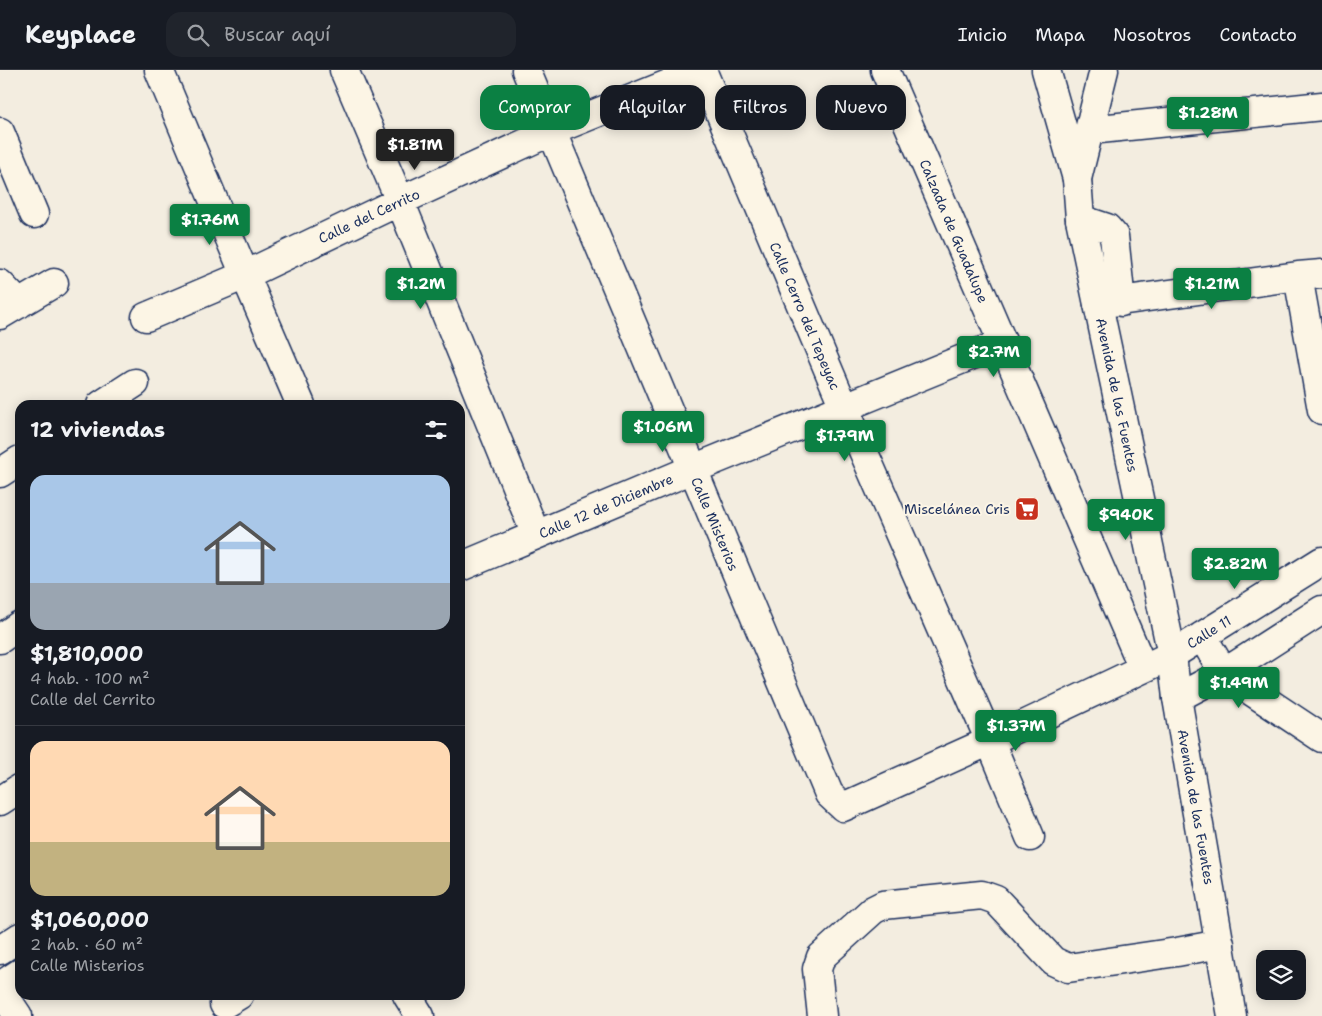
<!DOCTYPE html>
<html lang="es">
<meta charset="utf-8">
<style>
:root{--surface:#171b24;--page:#20242c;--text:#f1f3f6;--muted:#9ea1a6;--line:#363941;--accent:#0b8043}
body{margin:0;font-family:"Shantell Sans",sans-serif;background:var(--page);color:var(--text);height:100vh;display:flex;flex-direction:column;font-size:19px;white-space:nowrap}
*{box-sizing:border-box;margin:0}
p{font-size:16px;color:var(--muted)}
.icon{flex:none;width:28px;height:28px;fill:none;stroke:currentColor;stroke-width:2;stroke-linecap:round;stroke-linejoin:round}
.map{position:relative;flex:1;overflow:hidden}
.side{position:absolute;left:15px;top:330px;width:450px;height:600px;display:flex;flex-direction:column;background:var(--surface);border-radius:15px;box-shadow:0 2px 12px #0003}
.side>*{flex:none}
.guide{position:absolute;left:480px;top:15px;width:475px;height:45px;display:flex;gap:10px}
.tools{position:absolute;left:1256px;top:880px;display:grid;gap:10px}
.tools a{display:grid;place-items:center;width:50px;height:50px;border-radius:10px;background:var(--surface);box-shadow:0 2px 12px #0003;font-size:25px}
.price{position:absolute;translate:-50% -42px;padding:0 11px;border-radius:5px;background:var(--accent);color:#fff;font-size:16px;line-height:32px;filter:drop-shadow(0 1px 2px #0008)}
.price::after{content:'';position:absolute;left:50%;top:30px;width:15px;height:11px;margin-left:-8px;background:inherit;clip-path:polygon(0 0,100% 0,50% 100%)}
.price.selected{background:#222;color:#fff}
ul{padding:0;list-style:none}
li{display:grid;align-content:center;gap:10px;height:265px;padding:0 15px}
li+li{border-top:1px solid var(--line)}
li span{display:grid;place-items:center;height:155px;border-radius:15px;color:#555}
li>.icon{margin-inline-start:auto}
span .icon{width:90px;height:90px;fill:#fffc;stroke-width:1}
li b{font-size:21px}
h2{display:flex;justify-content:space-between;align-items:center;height:60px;padding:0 15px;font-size:21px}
.tag{padding:0 18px;border-radius:15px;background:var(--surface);box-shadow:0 2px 12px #0003;font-size:18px;line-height:45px}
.tag.selected{background:var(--accent);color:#fff}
header{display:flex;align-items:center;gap:30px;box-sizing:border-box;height:70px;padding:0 25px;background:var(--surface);border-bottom:1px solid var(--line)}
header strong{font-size:24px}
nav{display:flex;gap:28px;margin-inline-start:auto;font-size:18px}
.search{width:350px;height:45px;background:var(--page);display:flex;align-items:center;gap:12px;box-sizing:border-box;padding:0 18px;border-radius:15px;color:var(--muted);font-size:19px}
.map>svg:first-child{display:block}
</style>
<header>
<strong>Keyplace</strong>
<div class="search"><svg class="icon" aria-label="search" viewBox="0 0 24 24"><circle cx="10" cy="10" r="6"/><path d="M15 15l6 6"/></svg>Buscar aquí</div>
<nav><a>Inicio</a><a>Mapa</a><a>Nosotros</a><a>Contacto</a></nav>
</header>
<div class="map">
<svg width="1322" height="946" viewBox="0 0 1322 946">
<rect width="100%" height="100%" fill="#f3ede0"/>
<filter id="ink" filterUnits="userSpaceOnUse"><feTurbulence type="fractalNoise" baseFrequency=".02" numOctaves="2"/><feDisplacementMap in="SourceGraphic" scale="10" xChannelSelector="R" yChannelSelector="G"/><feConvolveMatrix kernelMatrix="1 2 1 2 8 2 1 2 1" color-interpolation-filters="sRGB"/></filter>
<g filter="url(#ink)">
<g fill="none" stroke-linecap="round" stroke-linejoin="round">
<defs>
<path id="minor" d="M159,0L245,205L301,335
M344,0L400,131L536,465
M526,0L829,724L843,737L990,671L1172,585L1322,491
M702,0L844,337L990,671L1030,767
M885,0L1143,598
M1046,0L1077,109
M1090,60L1322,36
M0,62L34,144
M1080,149L1107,158L1114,166L1121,232
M1298,206L1322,340
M0,214L19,234
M1098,234L1298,206L1322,204
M0,245L54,213
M146,247L245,205L400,131L552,61L703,0
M101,335L135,313
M0,403L20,390
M460,497L693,399L1002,273
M1202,566L1224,603L1322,668
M0,569L20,555
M1177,628L1224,603L1322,540
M0,731L20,718
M0,880L20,867
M0,916L20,903
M0,919L18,946
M407,925L420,946
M224,934L239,925
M822,946L817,899L821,887L873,840L883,835L982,825L996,830L1053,891L1068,898L1177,882L1220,874"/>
<path id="major" d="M1104,0L1077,109L1080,149L1172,585L1177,628L1232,946"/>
</defs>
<!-- minor casing -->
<use href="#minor" stroke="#1b2f5e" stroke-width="31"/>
<!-- major casing -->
<use href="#major" stroke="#1b2f5e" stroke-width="31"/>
<!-- minor -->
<use href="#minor" stroke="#fcf5e5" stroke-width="28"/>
<!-- major -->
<use href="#major" stroke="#fcf5e5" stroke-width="28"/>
</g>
</g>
<!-- icons -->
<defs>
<symbol id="supermarket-square" viewBox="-11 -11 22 22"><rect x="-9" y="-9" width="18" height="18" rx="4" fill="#c8321e" stroke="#fcf5e5"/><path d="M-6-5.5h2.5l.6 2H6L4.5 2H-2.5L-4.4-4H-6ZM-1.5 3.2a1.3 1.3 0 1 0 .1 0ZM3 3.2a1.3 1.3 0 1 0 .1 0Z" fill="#fff"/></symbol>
</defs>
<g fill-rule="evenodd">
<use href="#supermarket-square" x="1013" y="425" width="28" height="28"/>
</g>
<g text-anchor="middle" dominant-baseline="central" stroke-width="4" stroke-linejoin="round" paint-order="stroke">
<!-- street labels -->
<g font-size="14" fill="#1b2f5e" stroke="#fcf5e5">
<text transform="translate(369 146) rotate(-25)">Calle del Cerrito</text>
<text transform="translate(954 161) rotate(67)">Calzada de Guadalupe</text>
<text transform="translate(805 246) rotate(67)">Calle Cerro del Tepeyac</text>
<text transform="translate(1117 325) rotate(78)">Avenida de las Fuentes</text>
<text transform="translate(606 436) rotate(-23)">Calle 12 de Diciembre</text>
<text transform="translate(715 454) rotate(67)">Calle Misterios</text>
<text transform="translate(1209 562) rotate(-32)">Calle 11</text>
<text transform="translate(1196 737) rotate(80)">Avenida de las Fuentes</text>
</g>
<!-- poi labels -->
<g font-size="14" fill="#1b2f5e" stroke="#fcf5e5" text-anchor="end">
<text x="1010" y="439">Miscelánea Cris</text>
</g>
</g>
</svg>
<div class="tools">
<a><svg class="icon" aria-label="layers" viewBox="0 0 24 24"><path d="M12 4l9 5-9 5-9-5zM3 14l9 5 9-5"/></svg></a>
</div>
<b class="price" style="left:1208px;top:69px">$1.28M</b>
<b class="price selected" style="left:415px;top:101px">$1.81M</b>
<b class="price" style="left:210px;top:176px">$1.76M</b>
<b class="price" style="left:421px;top:240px">$1.2M</b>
<b class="price" style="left:1212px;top:240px">$1.21M</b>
<b class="price" style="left:994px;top:308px">$2.7M</b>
<b class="price" style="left:663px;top:383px">$1.06M</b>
<b class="price" style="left:845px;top:392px">$1.79M</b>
<b class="price" style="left:1126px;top:471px">$940K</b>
<b class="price" style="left:1235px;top:520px">$2.82M</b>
<b class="price" style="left:1239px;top:639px">$1.49M</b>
<b class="price" style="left:1016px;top:682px">$1.37M</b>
<div class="guide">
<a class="tag selected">Comprar</a>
<a class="tag">Alquilar</a>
<a class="tag">Filtros</a>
<a class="tag">Nuevo</a>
</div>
<section class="side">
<h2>12 viviendas<svg class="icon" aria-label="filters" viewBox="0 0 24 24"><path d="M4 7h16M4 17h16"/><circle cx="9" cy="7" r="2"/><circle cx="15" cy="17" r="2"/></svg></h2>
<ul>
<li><span style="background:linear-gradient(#a9c7e8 70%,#9aa5b1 0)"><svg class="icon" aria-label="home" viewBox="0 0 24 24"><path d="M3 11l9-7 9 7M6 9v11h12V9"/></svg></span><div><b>$1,810,000</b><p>4 hab. · 100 m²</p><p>Calle del Cerrito</p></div></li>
<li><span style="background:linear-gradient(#ffd9b3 65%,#c2b280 0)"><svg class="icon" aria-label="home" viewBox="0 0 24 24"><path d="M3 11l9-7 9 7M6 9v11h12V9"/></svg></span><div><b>$1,060,000</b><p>2 hab. · 60 m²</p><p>Calle Misterios</p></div></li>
</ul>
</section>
</div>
